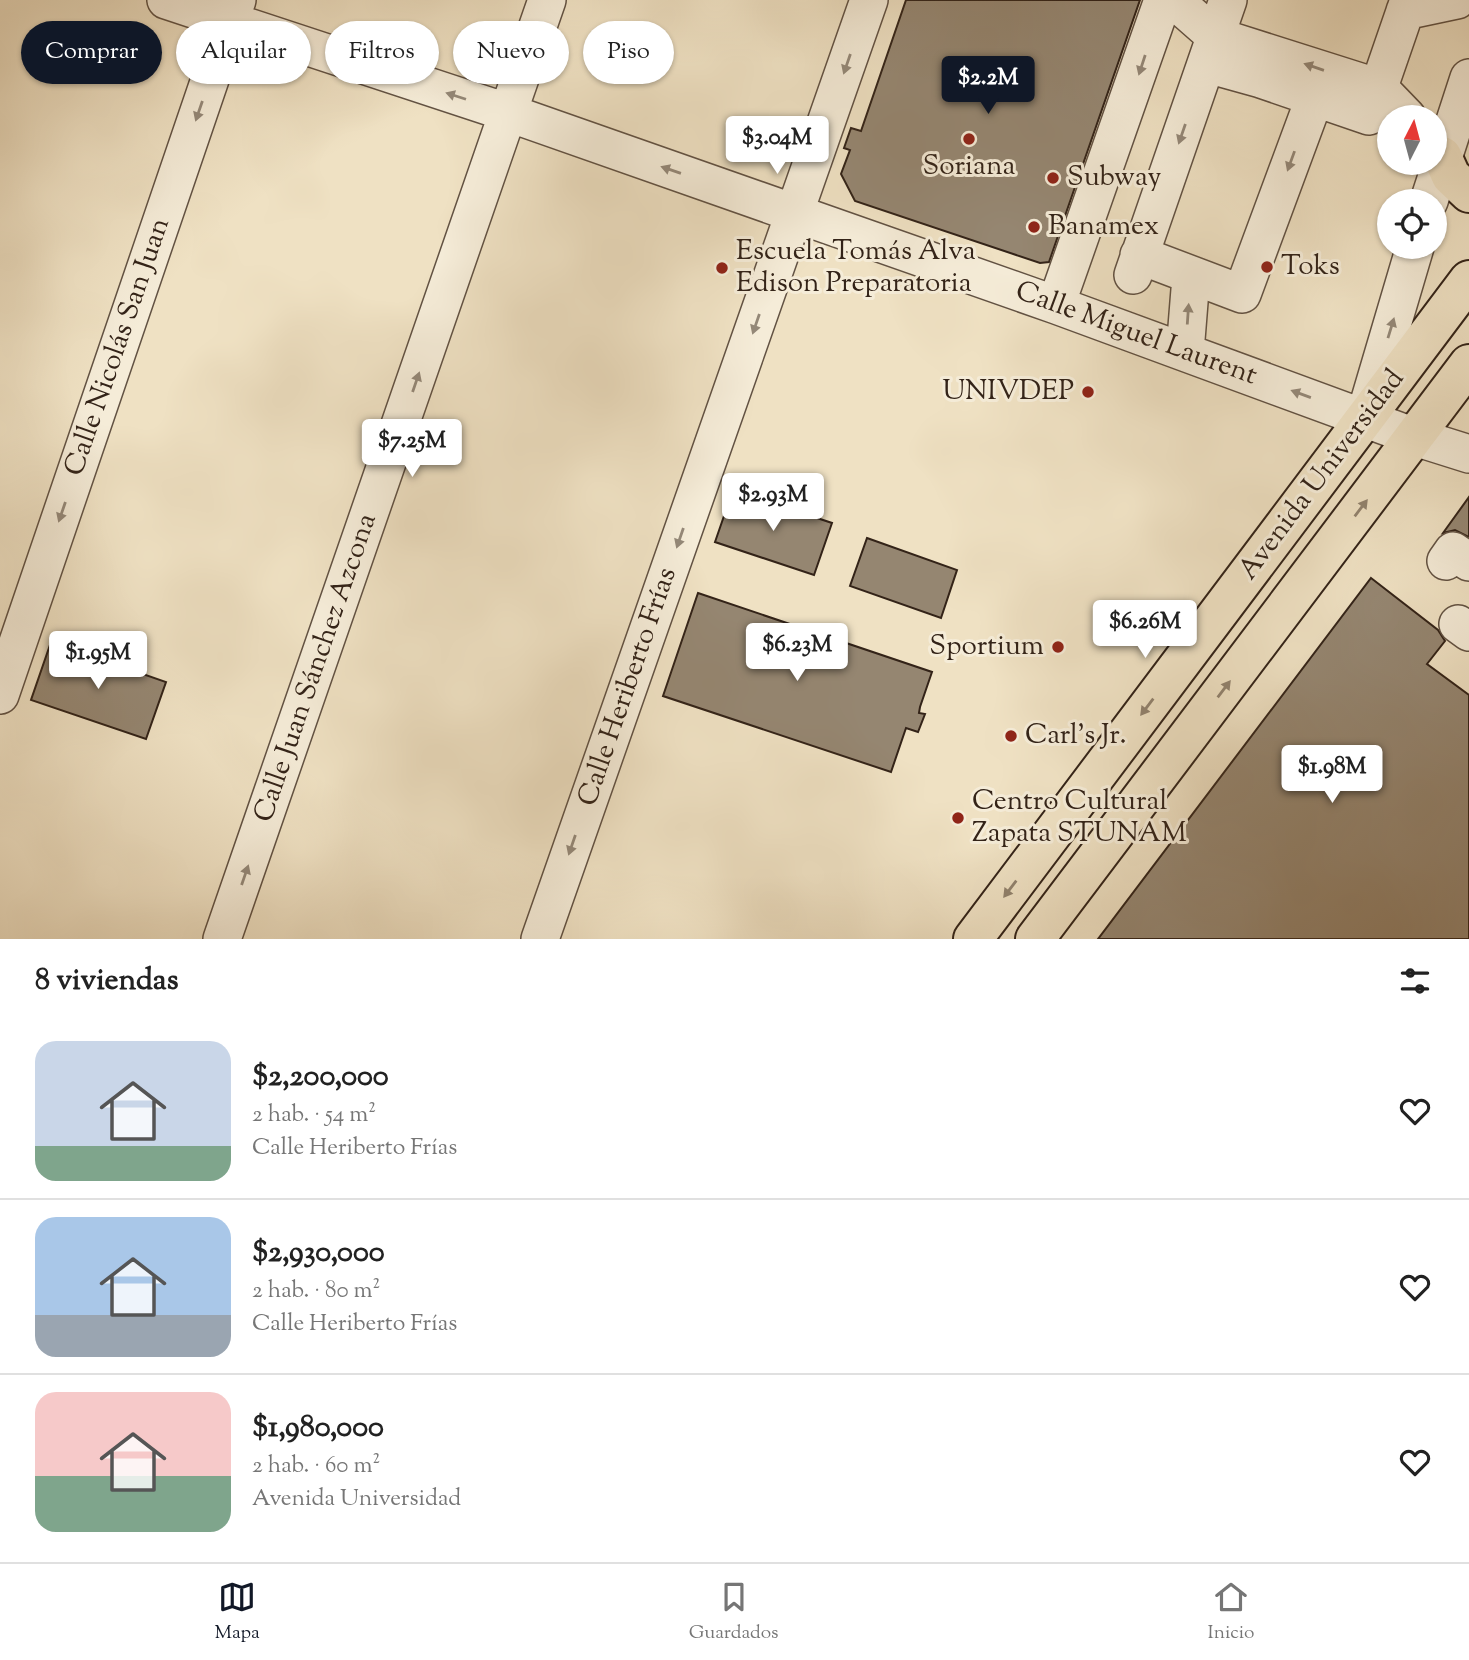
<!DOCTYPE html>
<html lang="es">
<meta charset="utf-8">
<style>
:root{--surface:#fff;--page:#f2f2f2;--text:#222;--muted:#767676;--line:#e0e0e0;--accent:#111827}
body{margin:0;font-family:"Sorts Mill Goudy",serif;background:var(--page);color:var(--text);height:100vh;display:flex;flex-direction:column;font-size:26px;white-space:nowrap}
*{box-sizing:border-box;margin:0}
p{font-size:23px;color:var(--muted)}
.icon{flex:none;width:38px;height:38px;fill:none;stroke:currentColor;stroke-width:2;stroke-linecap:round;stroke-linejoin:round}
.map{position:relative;height:939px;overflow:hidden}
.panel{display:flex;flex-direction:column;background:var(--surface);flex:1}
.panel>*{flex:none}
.hud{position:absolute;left:21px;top:21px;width:700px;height:63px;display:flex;gap:14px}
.needle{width:46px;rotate:6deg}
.tools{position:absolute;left:1377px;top:105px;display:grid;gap:14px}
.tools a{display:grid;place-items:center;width:70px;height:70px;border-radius:50%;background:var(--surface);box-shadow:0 2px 5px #0004;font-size:35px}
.price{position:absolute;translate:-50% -60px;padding:0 16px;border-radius:7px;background:#fff;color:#222;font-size:23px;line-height:46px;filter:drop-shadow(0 2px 4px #0008)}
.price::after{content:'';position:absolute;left:50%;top:42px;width:21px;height:16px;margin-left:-10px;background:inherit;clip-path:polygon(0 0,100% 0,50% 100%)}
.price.current{background:var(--accent);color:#fff}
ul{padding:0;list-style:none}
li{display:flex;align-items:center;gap:21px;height:175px;padding:0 35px}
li+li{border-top:2px solid var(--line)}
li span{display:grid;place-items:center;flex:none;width:196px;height:140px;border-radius:21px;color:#555}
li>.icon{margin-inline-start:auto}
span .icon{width:84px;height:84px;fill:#fffc;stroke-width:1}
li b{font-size:30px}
h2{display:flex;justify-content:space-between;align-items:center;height:84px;padding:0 35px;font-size:30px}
.tag{padding:0 24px;border-radius:32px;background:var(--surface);box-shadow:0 2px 5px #0004;font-size:24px;line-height:63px}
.tag.current{background:var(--accent);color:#fff}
.tab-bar{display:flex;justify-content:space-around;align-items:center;height:98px;border-top:2px solid var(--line);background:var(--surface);font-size:19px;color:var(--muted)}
.tab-bar a{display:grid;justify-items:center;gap:4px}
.tab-bar .current{color:var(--accent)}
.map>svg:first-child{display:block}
</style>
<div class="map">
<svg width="1469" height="939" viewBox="0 0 1469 939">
<rect width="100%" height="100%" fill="#efe1c3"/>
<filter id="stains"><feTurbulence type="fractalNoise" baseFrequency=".00286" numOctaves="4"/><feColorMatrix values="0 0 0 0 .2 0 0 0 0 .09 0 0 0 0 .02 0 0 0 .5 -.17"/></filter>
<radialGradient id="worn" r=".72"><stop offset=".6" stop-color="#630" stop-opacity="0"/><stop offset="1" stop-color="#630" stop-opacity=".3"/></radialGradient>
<!-- building -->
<path fill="#958671" stroke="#332318" stroke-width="2" d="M906,0H1140L1049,262L1040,263L855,201L841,174L850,150L844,148L851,128L861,131Z
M733,490L832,523L814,575L715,542Z
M1469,497V537L1455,530L1443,533Z
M867,538L957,570L941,618L850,586Z
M1371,578L1438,630L1445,641L1427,664L1469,695V939H1098Z
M698,593L932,672L920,707L919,713L925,714L918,732L906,728L891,772L663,696Z
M51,642L166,682L146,739L31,700Z"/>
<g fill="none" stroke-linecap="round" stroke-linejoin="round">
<defs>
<path id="minor" d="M166,0L509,113L1056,305L1415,437L1469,454
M1174,0L1215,36L1379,88L1407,117
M1405,11L1457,0
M1207,64L1261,79L1369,116L1409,0
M1429,201L1469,78
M1139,255L1242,294L1315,97
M1133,275L1228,0
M1056,305L1163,0
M1185,352L1191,277
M1366,413L1415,247
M1446,561L1453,551L1469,562
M1458,624L1469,632
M0,695L237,0
M222,939L547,0
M540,939L869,0"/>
<path id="major" d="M1442,156L1451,176L1469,193
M973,939L1469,280
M1035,939L1469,364"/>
</defs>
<!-- minor casing -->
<use href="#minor" stroke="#625243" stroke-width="40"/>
<!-- major casing -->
<use href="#major" stroke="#332318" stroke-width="42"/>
<!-- minor -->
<use href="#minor" stroke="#f5ecd8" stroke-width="37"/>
<!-- major -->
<use href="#major" stroke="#efe1c3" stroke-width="38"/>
</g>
<!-- one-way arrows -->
<defs><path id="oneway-solid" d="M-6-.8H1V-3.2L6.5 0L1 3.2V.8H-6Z" transform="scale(1.75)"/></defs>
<g fill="#948878">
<use href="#oneway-solid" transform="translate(847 64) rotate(109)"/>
<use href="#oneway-solid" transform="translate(1142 65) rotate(108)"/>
<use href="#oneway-solid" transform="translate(1314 67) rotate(-161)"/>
<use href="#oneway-solid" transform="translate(456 96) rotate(-162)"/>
<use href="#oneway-solid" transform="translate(199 111) rotate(109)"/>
<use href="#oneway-solid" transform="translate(1182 134) rotate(109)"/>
<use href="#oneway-solid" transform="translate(1291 161) rotate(110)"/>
<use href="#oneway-solid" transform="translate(671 170) rotate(-161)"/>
<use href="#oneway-solid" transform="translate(1188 314) rotate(-86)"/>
<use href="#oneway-solid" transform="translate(756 324) rotate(109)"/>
<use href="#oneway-solid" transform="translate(1391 328) rotate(-73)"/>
<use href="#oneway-solid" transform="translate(416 382) rotate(-71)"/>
<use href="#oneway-solid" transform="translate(1301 394) rotate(-160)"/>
<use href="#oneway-solid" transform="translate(62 512) rotate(109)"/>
<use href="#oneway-solid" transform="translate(680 538) rotate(109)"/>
<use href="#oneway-solid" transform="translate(572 845) rotate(109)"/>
<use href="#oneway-solid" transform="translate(245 875) rotate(-71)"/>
</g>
<g fill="#91826e">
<use href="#oneway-solid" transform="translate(1361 508) rotate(-53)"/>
<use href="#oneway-solid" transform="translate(1224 689) rotate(-53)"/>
<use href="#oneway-solid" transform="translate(1147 707) rotate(127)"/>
<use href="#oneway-solid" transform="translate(1010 889) rotate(127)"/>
</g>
<!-- markers -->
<g fill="#8f2418" stroke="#f5ecd8" stroke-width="2.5">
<circle cx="969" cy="139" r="7"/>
<circle cx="1053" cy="178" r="7"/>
<circle cx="1034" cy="227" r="7"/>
<circle cx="1267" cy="267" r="7"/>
<circle cx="722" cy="268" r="7"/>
<circle cx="1088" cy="392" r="7"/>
<circle cx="1058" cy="647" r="7"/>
<circle cx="1011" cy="736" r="7"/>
<circle cx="958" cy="818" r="7"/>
</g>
<g text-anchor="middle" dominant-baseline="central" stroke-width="6" stroke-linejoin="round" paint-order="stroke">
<!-- poi labels -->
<g font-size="28" fill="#332318" stroke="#f5ecd8" text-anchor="start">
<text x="969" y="167" text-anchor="middle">Soriana</text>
<text x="1067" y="178">Subway</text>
<text x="1048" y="227">Banamex</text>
<text x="736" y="252">Escuela Tomás Alva<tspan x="736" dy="32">Edison Preparatoria</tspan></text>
<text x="1281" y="267">Toks</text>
<text x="1074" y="392" text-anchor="end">UNIVDEP</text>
<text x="1044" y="647" text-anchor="end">Sportium</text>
<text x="1025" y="736">Carl's Jr.</text>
<text x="972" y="802">Centro Cultural<tspan x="972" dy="32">Zapata STUNAM</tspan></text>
</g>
<!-- street labels -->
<g font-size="28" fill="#332318" stroke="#f5ecd8">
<text transform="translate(1136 334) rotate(20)">Calle Miguel Laurent</text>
<text transform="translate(118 347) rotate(-71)">Calle Nicolás San Juan</text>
<text transform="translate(1322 475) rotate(-53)">Avenida Universidad</text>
<text transform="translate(316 668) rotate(-71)">Calle Juan Sánchez Azcona</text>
<text transform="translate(628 687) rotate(-71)">Calle Heriberto Frías</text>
</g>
</g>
<rect width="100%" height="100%" filter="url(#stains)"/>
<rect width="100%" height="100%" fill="url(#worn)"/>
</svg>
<div class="tools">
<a><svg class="needle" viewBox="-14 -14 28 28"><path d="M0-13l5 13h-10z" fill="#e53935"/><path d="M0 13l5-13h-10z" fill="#767676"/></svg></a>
<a><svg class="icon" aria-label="locate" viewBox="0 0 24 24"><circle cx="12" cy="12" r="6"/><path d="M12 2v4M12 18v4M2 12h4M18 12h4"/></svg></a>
</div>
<b class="price current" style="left:988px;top:116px">$2.2M</b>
<b class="price" style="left:777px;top:176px">$3.04M</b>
<b class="price" style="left:412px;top:479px">$7.25M</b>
<b class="price" style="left:773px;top:533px">$2.93M</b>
<b class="price" style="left:1145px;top:660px">$6.26M</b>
<b class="price" style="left:797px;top:683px">$6.23M</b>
<b class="price" style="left:98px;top:691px">$1.95M</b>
<b class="price" style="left:1332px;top:805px">$1.98M</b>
<div class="hud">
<a class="tag current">Comprar</a>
<a class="tag">Alquilar</a>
<a class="tag">Filtros</a>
<a class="tag">Nuevo</a>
<a class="tag">Piso</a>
</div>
</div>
<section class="panel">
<h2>8 viviendas<svg class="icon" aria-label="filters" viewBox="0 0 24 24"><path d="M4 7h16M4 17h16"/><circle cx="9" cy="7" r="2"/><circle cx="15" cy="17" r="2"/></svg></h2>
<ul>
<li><span style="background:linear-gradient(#c9d6e8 75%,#7fa58c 0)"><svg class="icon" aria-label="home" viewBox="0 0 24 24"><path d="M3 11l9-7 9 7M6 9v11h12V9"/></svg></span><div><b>$2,200,000</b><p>2 hab. · 54 m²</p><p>Calle Heriberto Frías</p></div><svg class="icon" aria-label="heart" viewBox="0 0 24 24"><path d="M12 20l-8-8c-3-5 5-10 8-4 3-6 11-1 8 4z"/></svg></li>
<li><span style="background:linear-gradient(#a9c7e8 70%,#9aa5b1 0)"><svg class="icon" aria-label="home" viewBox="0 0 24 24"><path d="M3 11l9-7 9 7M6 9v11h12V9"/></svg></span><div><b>$2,930,000</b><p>2 hab. · 80 m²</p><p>Calle Heriberto Frías</p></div><svg class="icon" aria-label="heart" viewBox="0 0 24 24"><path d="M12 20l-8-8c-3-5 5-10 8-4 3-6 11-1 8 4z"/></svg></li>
<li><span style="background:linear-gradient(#f6c9c9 60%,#7fa58c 0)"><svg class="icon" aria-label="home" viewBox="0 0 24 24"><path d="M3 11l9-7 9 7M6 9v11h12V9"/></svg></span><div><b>$1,980,000</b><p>2 hab. · 60 m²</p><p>Avenida Universidad</p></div><svg class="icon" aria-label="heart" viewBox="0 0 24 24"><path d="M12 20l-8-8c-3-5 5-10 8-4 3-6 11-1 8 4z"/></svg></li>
</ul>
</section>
<nav class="tab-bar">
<a class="current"><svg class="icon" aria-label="map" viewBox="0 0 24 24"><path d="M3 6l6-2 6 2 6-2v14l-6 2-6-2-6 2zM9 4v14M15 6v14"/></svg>Mapa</a>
<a><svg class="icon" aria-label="saved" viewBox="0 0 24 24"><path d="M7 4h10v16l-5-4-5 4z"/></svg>Guardados</a>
<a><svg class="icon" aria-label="home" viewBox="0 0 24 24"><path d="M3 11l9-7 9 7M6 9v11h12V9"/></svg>Inicio</a>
</nav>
